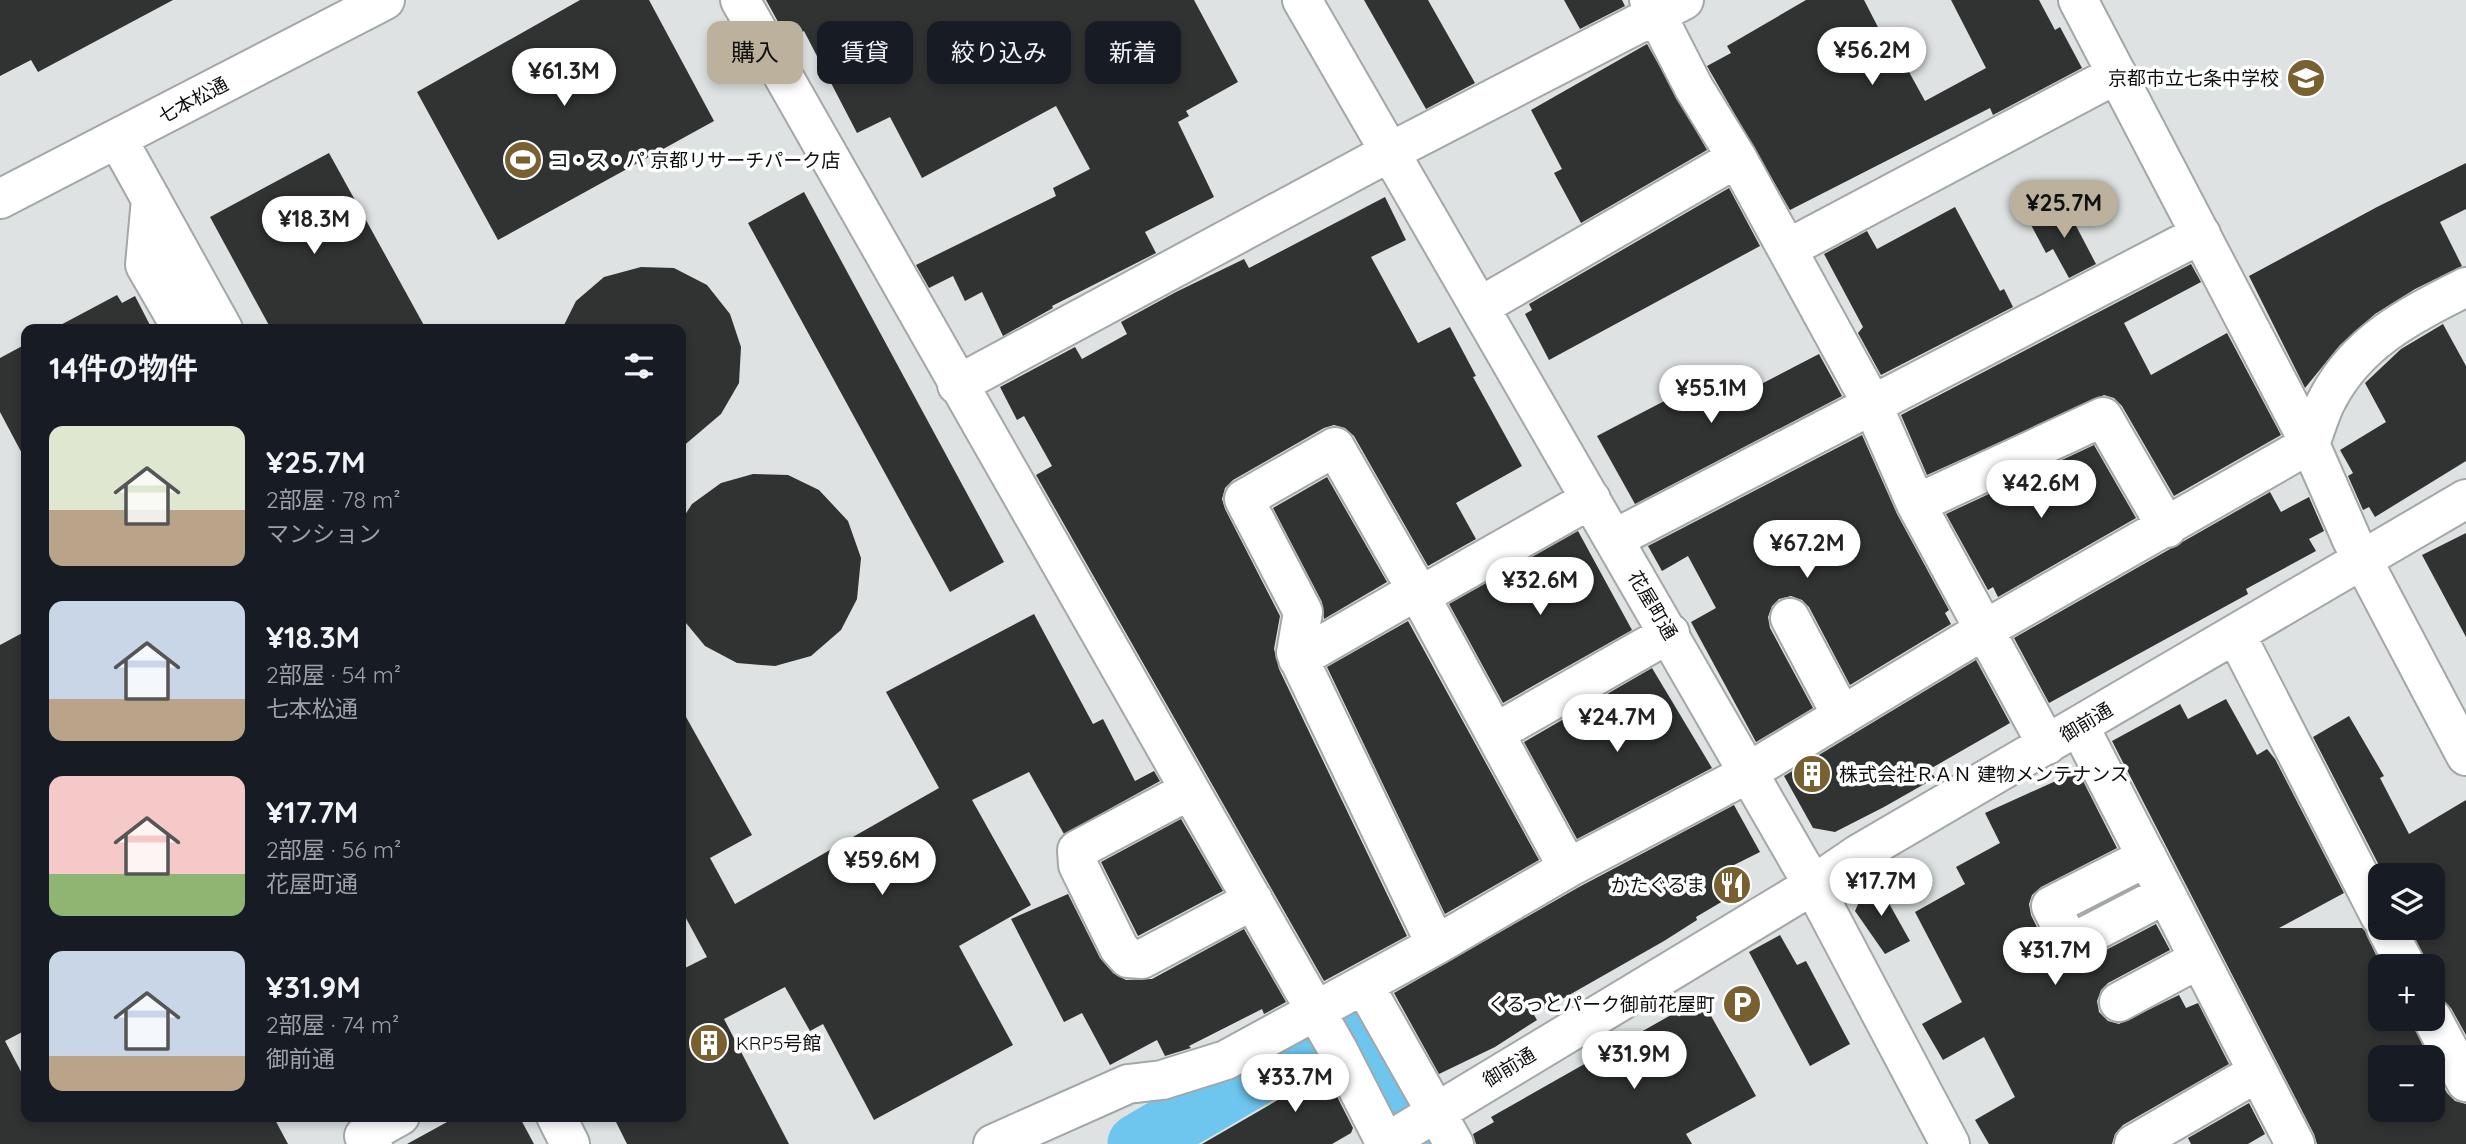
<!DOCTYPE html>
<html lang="ja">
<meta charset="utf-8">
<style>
:root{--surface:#171b24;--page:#20242c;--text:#f1f3f6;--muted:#9ea1a6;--accent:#bbb19d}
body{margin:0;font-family:Quicksand,"Noto Sans JP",sans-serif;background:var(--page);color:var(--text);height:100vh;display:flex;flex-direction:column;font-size:26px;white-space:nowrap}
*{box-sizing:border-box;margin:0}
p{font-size:23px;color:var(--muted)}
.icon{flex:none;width:38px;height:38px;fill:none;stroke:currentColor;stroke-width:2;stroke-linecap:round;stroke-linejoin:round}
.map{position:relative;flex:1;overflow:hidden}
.drawer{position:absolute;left:21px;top:324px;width:665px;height:798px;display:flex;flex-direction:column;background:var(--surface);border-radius:14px;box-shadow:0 4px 10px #0003}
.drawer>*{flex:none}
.guide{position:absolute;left:707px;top:21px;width:665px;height:63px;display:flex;gap:14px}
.tools{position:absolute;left:2368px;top:863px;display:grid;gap:14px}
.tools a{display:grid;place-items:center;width:77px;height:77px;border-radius:14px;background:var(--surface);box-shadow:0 4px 10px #0003;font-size:35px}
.price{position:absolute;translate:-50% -60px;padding:0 16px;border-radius:24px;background:#fff;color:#222;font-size:23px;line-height:46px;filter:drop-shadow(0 2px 4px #0008)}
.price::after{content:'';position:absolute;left:50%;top:42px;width:21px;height:16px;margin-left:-10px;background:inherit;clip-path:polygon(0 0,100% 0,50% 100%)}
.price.active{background:var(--accent);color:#111}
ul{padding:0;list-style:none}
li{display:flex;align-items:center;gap:21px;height:175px;padding:0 28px}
li span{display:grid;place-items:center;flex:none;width:196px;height:140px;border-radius:14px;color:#555}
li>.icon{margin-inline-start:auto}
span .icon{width:84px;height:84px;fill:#fffc;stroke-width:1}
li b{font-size:30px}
h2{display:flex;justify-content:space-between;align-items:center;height:84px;padding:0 28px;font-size:30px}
.tag{padding:0 24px;border-radius:14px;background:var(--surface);box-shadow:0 4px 10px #0003;font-size:24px;line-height:63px}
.tag.active{background:var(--accent);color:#111}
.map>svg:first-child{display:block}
</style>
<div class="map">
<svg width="2466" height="1144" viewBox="0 0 2466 1144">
<rect width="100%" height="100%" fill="#dee2e2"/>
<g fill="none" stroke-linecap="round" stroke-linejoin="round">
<!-- river -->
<path stroke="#6ec5ee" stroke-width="61" d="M1138,1144L1261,1072L1358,1026L1426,1144"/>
</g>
<!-- building -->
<path fill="#303332" d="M0,0H173L38,72L31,60L0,76Z
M580,0H649L714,121L498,240L417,92Z
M766,0H1194L1238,82L1186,111L1189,116L1178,122L1214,197L1145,232L1156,253L1052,306L1053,308L1003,336L982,292L965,301L953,276L929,288L916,265L1056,196L1053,188L1090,169L1056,106L922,178L890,117L857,133L804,31L788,40Z
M1364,0H1428L1475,83L1426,109Z
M1564,0H1622L1625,6L1580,29Z
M1806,0H1864L1897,64L1903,61L1925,101L1986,68L1951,0H2039L2055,30L2060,27L2082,68L1993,115L1990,108L1790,210L1707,66L1731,53L1727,46Z
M1647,44L1707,150L1581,223L1554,173L1562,169L1531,110Z
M329,153L426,329H271L210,217Z
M2466,163V209L2440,222L2462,266L2415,289L2375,314L2340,345L2305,388L2249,276L2377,207Z
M1729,188L1760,246L1549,360L1525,314L1532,310L1529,304Z
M804,192L1004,562L950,592L748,223Z
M1385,197L1406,240L1371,257L1418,343L1450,327L1476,376L1473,377L1522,466L1456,503L1476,539L1428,566L1354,436L1345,428L1334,425L1324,428L1233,480L1225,488L1222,499L1225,509L1280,616L1274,649L1279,669L1407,936L1324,981L1036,475L1052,466L1024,416L1017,420L1000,387L1075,347L1082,359L1127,334L1121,322L1176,292L1244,259L1249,268Z
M2064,203L2096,264L2069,278L2053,249L2046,253L2030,223Z
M1955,207L2000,291L2004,289L2013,307L1881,375L1858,333L1863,327L1824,254L1867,231L1877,249Z
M2191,264L2201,282L2124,323L2151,375L2227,333L2281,435L2174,496L2122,406L2114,398L2104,395L1927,475L1901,415Z
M641,267L674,268L707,285L730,314L741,347L739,383L721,414L681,448V329H562L576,301L604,277Z
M117,295L122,303L135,296L152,329H53Z
M2443,324L2466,366V461L2375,517L2369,507L2363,510L2348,476L2353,473L2340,450L2386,422L2365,383L2401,349Z
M26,344V461L0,412V358Z
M1819,354L1842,396L1635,504L1597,436L1724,370L1728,377L1734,374L1744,393Z
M1862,435L1897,514L1949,610L1945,613L1951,624L1850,685L1809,607L1802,600L1791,596L1779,599L1772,606L1768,617L1770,628L1813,708L1756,742L1691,622L1716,608L1688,556L1662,571L1648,546Z
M2094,445L2136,518L1998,597L1993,587L1988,590L1946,514Z
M753,474L788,475L819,490L848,521L861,558L857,599L841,630L811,656L775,666L737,663L705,646L681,617V521L692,504L721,483Z
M1327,477L1387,582L1324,619L1322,602L1273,508Z
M2270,492L2281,512L2309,497L2324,531L2309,539L2316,551L2246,589L2248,594L2049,703L2014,638Z
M1578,531L1632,630L1503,703L1449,604Z
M2466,533V637L2422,555Z
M1034,614L1093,724L1103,719L1135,781L1154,771L1160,781L1064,834L1029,772L972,800L1031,905L959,946L1013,1045L874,1120L823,1024L810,1031L785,987L724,1019L789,1144H627L613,1116H681V970L707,957L681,909V708L752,835L710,858L735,904L939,788L886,692Z
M1408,621L1539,860L1445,914L1327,667Z
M26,631V1030L5,1041L26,1081V1116H273L288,1144H0V645Z
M1976,660L2010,723L1930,769L1935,778L1884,807L1835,832L1813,828L1784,776Z
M1652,668L1712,768L1577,839L1524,742Z
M2226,699L2257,755L2267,749L2275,759L2344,893L2279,928H2362L2365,931L2381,966L2380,1018H2410L2428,1057H2380V1110H2432V1066L2447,1093L2455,1101L2466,1104V1144H2317L2314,1134L2112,741L2180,704L2188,719Z
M2349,716L2384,776L2380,778L2409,834L2466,800V1035L2451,1008L2439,998L2432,985V966H2428L2410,928H2432V875H2384L2313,737Z
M2078,771L2117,848L2041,887L2032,895L2029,904L2031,915L2050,954L2059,963L2070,966L2079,964L2156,924L2170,950L2108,983L2101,990L2097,1001L2099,1012L2108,1021L2119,1024L2179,995L2186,1008L2198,1003L2229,1064L2123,1125L2115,1134L2112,1144H1989L1975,1120L2015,1097L1984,1037L1943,1060L1922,1024L1962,1002L1915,912L1965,884L1956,867L2000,843L1985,813Z
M1734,805L1760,852L1732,866L1745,888L1696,917L1697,920L1664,941L1534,1015L1537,1020L1495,1047L1439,1074L1394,993L1579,887Z
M1181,819L1223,891L1138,936L1101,862Z
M1872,873L1910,941L1885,954L1855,911Z
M1068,894L1100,958L1113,973L1126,980L1152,979L1244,929L1286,1002L1264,1014L1262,1009L1189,1046L1191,1048L1165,1056L1157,1040L1110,1065L1082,1013L1064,1022L1011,919Z
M1780,935L1797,965L1806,961L1850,1044L1810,1066L1749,952Z
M1701,998L1756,1096L1686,1134L1692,1144H1476L1473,1134L1494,1122L1491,1117Z
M1317,1057L1353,1128L1351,1133L1332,1144H1202L1290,1093L1281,1078Z
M2249,1103L2265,1134L2248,1144H2191L2188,1138Z
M458,1116H519L534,1144H407Z"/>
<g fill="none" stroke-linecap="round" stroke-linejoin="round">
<defs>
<path id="minor" d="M740,0L1338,1050L1386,1144
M1302,0L1813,885L1950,1144
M1649,0L1694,88L1737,158L1873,406L1916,504L2047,745
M2078,0L2310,444L2352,540L2466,756
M118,140L223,329
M0,199L385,0
M151,199L145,265L182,329
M1787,249L2117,74
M1481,306L1737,158
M957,385L1388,153L1684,0
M1916,504L2103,417L2167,528
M1614,539L2201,234
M1420,596L1335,447L1244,499L1303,612L1296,653L1436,945
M1790,618L1842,716
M2236,635L2380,916
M1298,659L1416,591
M2079,726L2295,1144
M1495,733L1670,633
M1190,790L1077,850L1078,865L1119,948L1128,958L1142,959L1253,900
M2147,857L2051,906L2070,944L2166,894
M1568,868L1420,596L1591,499
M2386,928L2406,966
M1364,985L1454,1144
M2119,1002L2199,959
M2432,1018L2466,1082
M556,1116L570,1144
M373,1144L364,1136L400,1116
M993,1144L1128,1084L1162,1080L1226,1060L1436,945L1568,868L1730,783L1984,630L2310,444C2316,429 2320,412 2328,398C2359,340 2411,315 2466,287
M1384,1144L1813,885L1857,855L2466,499
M2134,1144L2258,1072"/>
</defs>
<!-- minor casing -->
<use href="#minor" stroke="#a3a7a7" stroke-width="42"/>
<!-- minor -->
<use href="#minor" stroke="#fff" stroke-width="38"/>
</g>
<!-- icons -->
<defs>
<symbol id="school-disc" viewBox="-11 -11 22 22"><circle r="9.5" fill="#786030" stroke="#fff"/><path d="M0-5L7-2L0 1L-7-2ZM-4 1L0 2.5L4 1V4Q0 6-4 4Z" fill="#fff"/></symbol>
<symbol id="stadium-disc" viewBox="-11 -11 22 22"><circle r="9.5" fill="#786030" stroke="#fff"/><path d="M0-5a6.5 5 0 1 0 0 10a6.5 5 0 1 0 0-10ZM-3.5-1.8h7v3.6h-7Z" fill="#fff"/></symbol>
<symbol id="building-disc" viewBox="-11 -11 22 22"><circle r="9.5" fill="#786030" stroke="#fff"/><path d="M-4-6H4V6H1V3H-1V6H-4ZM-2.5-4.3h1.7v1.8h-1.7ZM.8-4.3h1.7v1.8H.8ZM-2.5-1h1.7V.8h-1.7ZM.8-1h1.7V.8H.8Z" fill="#fff"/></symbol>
<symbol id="restaurant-disc" viewBox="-11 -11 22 22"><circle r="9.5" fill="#786030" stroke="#fff"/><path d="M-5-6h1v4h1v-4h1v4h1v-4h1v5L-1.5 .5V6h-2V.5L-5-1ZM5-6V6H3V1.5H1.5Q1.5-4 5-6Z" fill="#fff"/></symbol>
<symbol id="parking-disc" viewBox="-11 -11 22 22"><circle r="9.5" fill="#786030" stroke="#fff"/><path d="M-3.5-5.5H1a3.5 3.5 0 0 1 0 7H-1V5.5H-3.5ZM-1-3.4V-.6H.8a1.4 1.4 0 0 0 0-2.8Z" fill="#fff"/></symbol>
</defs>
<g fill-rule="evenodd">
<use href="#school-disc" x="2284" y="56" width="44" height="44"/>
<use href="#stadium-disc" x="501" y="138" width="44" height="44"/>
<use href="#building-disc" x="1790" y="752" width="44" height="44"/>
<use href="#restaurant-disc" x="1710" y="863" width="44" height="44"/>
<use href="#parking-disc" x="1720" y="982" width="44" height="44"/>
<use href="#building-disc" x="687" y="1021" width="44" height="44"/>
</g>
<g text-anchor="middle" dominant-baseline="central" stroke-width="7" stroke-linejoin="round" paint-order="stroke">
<!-- poi labels -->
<g font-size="19" fill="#0d0f0e" stroke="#fff" text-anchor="end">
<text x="2279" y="78">京都市立七条中学校</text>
<text x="550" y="160" text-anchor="start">コ・ス・パ 京都リサーチパーク店</text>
<text x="1839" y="774" text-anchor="start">株式会社ＲＡＮ 建物メンテナンス</text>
<text x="1705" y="885">かたぐるま</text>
<text x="1715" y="1004">くるっとパーク御前花屋町</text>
<text x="736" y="1043" text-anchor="start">KRP5号館</text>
</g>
<!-- street labels -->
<g font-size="19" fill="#0d0f0e" stroke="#fff">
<text transform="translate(193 100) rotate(-28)">七本松通</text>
<text transform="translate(1653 605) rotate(59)">花屋町通</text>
<text transform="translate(2086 722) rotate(-31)">御前通</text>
<text transform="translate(1509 1067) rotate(-31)">御前通</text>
</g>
</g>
</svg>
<div class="tools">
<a><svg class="icon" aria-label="layers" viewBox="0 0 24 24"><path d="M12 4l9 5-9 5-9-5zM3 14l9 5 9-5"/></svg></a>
<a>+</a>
<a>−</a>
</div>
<b class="price" style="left:1872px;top:87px">¥56.2M</b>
<b class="price" style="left:564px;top:108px">¥61.3M</b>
<b class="price active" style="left:2064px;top:240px">¥25.7M</b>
<b class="price" style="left:314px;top:256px">¥18.3M</b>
<b class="price" style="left:1711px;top:425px">¥55.1M</b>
<b class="price" style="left:2041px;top:520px">¥42.6M</b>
<b class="price" style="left:1807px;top:580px">¥67.2M</b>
<b class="price" style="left:1540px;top:617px">¥32.6M</b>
<b class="price" style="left:1617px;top:754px">¥24.7M</b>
<b class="price" style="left:882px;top:897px">¥59.6M</b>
<b class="price" style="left:1881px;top:918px">¥17.7M</b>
<b class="price" style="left:2055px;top:987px">¥31.7M</b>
<b class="price" style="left:1634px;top:1091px">¥31.9M</b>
<b class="price" style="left:1295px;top:1114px">¥33.7M</b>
<div class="guide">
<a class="tag active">購入</a>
<a class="tag">賃貸</a>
<a class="tag">絞り込み</a>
<a class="tag">新着</a>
</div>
<section class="drawer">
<h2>14件の物件<svg class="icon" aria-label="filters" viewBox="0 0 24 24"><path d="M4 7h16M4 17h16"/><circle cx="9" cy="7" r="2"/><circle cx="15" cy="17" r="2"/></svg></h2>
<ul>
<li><span style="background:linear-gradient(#dfe7d0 60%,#b9a48a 0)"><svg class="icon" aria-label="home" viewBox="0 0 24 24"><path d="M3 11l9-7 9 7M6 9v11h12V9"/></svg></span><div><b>¥25.7M</b><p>2部屋 · 78 m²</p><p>マンション</p></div></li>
<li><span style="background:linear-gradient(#c9d6e8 70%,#b9a48a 0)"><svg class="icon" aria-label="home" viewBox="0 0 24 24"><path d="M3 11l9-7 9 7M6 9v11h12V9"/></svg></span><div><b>¥18.3M</b><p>2部屋 · 54 m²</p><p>七本松通</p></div></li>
<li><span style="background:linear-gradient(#f6c9c9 70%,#8fb573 0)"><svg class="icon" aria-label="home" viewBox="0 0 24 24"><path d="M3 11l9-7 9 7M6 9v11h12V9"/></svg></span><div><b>¥17.7M</b><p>2部屋 · 56 m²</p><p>花屋町通</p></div></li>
<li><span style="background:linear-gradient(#c9d6e8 75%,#b9a48a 0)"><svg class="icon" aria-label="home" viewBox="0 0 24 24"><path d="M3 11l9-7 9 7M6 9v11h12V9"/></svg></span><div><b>¥31.9M</b><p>2部屋 · 74 m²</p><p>御前通</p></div></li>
</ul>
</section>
</div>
